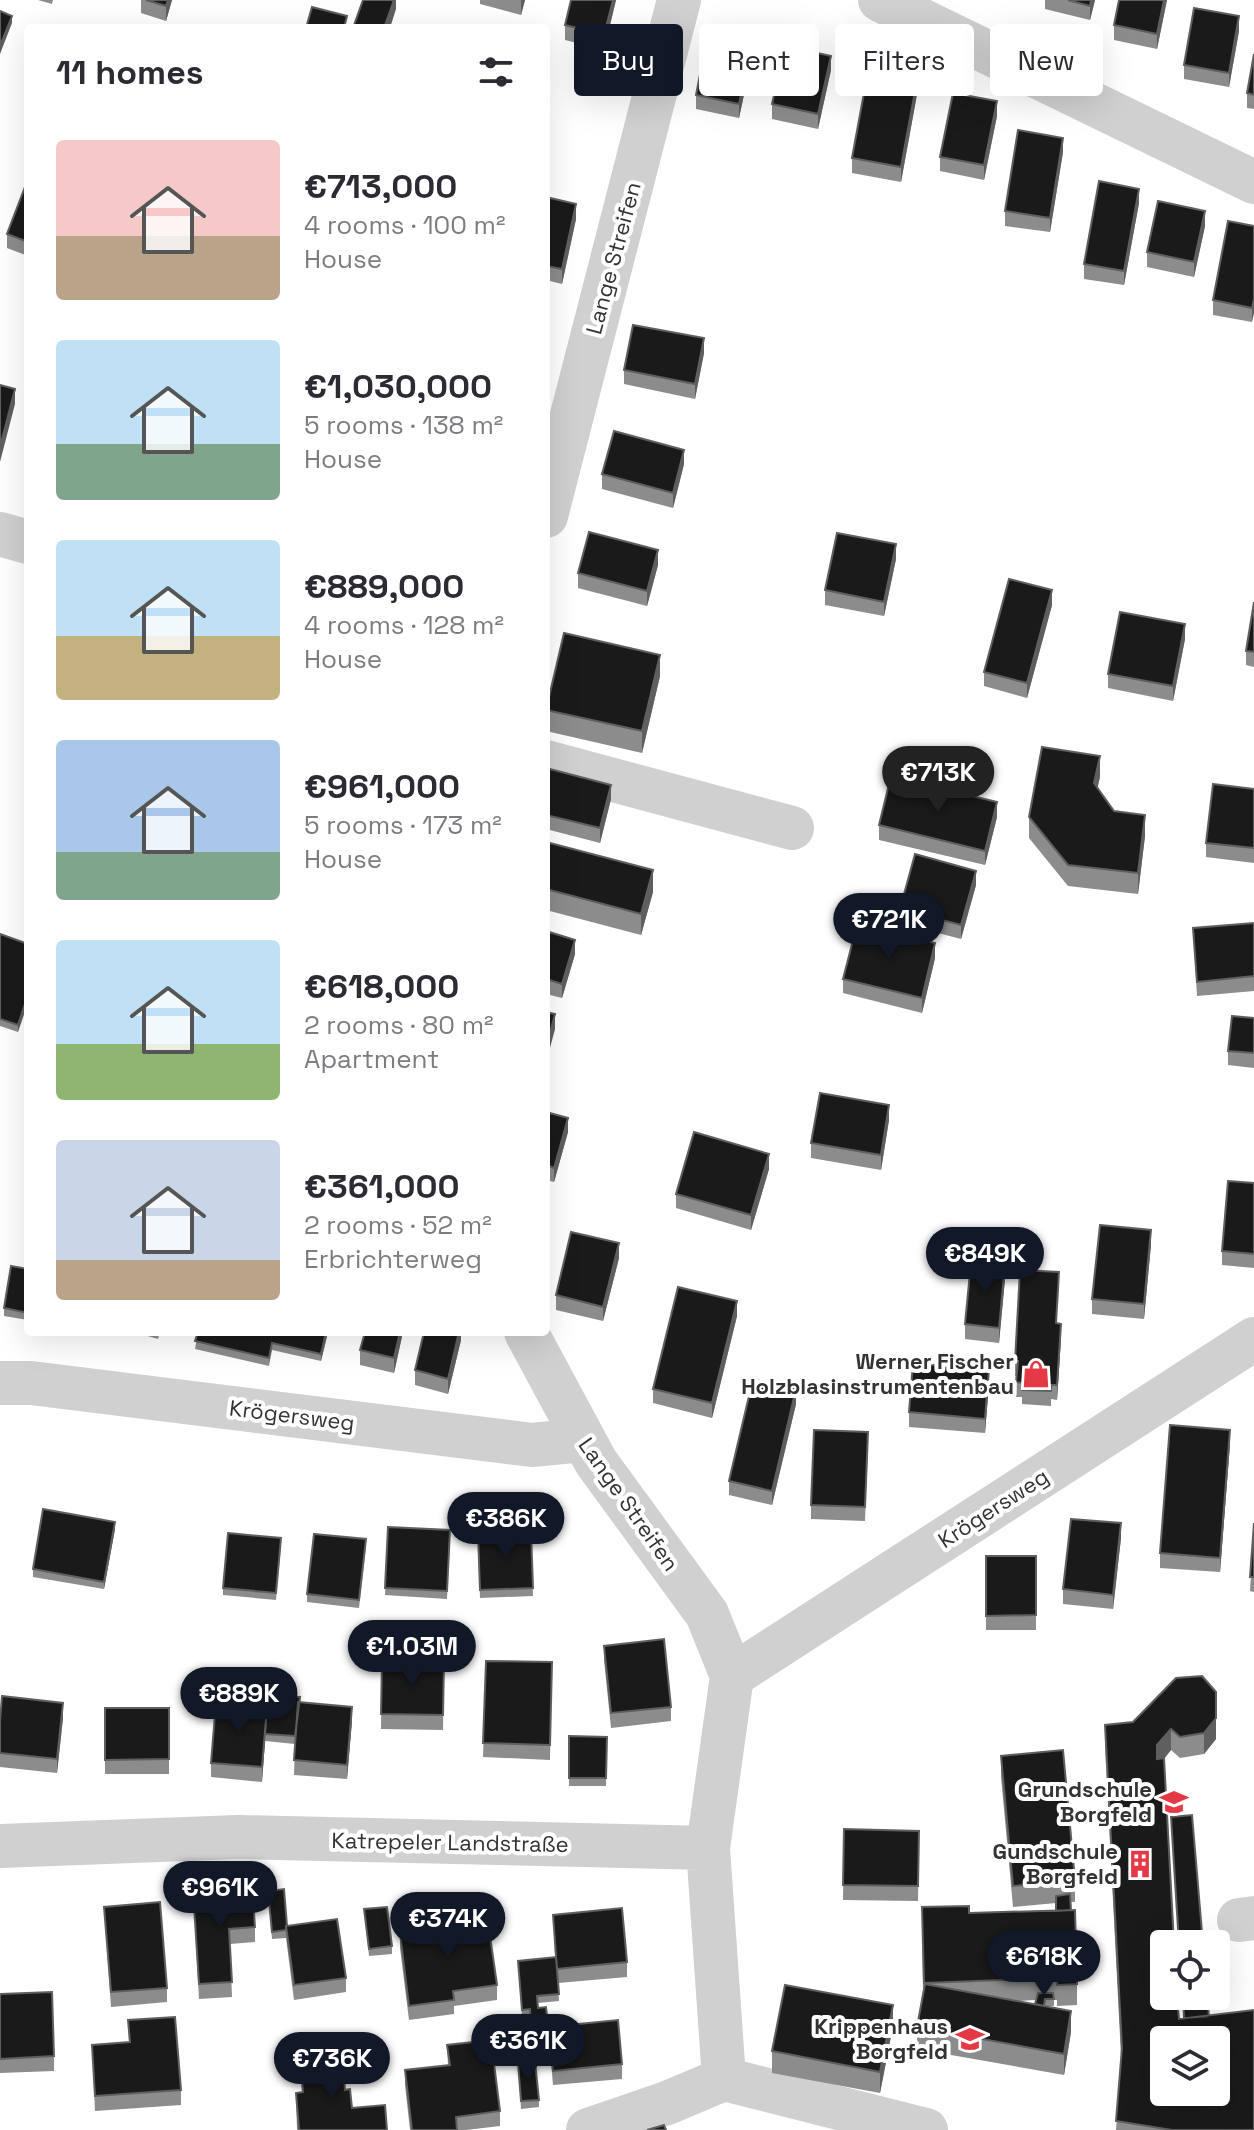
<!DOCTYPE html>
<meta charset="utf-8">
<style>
:root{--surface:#fff;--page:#f2f2f3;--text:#2b2b33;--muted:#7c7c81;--accent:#111827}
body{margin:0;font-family:"Space Grotesk",sans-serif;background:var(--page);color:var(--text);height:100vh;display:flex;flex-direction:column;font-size:30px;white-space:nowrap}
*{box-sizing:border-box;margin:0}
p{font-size:26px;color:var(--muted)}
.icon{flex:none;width:44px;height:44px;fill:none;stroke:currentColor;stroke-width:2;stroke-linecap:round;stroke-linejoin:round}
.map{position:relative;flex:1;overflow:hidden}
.panel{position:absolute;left:24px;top:24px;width:526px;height:1312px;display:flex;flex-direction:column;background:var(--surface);border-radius:8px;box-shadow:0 8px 32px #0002}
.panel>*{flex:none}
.guide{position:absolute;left:574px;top:24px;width:560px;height:72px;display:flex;gap:16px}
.controls{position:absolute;left:1150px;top:1930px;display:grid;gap:16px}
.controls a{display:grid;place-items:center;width:80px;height:80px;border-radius:8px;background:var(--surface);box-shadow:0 8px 32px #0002;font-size:40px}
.price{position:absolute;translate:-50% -68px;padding:0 18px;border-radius:28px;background:var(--accent);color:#fff;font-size:26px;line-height:52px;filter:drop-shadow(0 2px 4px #0008)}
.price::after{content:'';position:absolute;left:50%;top:48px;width:24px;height:18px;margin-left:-12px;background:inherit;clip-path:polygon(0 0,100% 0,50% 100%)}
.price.active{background:#222;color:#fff}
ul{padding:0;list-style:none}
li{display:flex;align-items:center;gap:24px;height:200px;padding:0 32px}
li span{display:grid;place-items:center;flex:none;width:224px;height:160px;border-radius:8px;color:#555}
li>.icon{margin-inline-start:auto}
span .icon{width:96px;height:96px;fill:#fffc;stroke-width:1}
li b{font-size:34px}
h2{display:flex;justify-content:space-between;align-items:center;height:96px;padding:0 32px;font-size:34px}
.tag{padding:0 28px;border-radius:8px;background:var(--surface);box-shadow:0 8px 32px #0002;font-size:28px;line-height:72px}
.tag.active{background:var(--accent);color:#fff}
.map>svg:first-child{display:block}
</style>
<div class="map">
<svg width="1254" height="2130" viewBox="0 0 1254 2130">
<rect width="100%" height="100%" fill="#fff"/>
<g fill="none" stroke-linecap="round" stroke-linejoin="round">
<!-- minor -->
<path stroke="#d0d0d0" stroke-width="44" d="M880,0L1254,182
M546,516L679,0
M0,534L28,542
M546,762L792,828
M526,1332L596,1462L707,1614L732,1676L708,1848L724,2079L926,2130
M0,1383H31L532,1445L583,1440
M732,1676L1254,1339
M0,1846L238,1837L708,1848
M1239,1920L1254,1918
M588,2130L667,2103L724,2079"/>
</g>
<!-- wall -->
<path fill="#8c8c8c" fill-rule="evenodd" d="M38,0H53L52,4Z
M141,0H172L166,21L141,13Z
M480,0H525L521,15L480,4Z
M571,0H616L604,50L565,40V25Z
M1045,0H1095L1090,20L1045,9Z
M1167,0L1157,49L1114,40V25Z
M1239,31L1229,87L1184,79V65Z
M753,53L739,118L696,109V95Z
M1254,54V109L1247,108V93Z
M831,70L818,129L772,119V104Z
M918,89L901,182L852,173V158Z
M997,116L984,180L940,171V157Z
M1063,152L1050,232L1005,226V211Z
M28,179V256L7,248V234Z
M546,197L576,219L562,284L546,280Z
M1139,203L1124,285L1084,279V264Z
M1205,226L1194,277L1147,267V252Z
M1254,226L1252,322L1213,315V300Z
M704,353L695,399L624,384V370Z
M684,464L673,508L602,489V474Z
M896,559L884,616L825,605V590Z
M658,565L647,606L578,588V573Z
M1254,602V667L1246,665V651Z
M1052,605L1027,698L984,686V672Z
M1185,639L1173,701L1108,688V674Z
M28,656V677H26V662Z
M660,676L642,753L546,731V710Z
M546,768L611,799L600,843L546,829Z
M1100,777L1097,788L1114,811L1145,836L1138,894L1068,886L1029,838V817Z
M1254,789V863L1206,857V843Z
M997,817L985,865L879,840V825Z
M546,842L653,892L641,935L546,910Z
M976,885L961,939L900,923V909Z
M1254,923V991L1197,996L1193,928Z
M546,931L575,954L562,998L546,994Z
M0,934L28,944L18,1032L0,1026Z
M935,958L922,1013L843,993V979Z
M1254,1018V1068L1228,1065V1051Z
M546,1112L568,1132L554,1182L546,1180Z
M889,1120L881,1170L811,1158V1143Z
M769,1169L751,1230L676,1208V1194Z
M1254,1183V1268L1222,1265V1251Z
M1151,1245L1144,1319L1092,1314V1299Z
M619,1258L603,1321L556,1310V1295Z
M28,1269V1320L4,1316V1308Z
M1005,1279L999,1343L965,1339V1324Z
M1059,1286L1056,1323L1061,1338L1057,1400L1051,1399V1406L1022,1404V1397H1016L1017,1376H1015V1361Z
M737,1316L712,1418L653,1403V1389Z
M134,1332H160L158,1339Z
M198,1332H328L321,1361L272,1350L269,1366L195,1349Z
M403,1332L394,1373L360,1365V1350Z
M461,1332V1340L448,1394L415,1385V1370Z
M989,1384L985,1433L909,1427V1412Z
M796,1404L772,1505L729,1495V1481Z
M1230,1444L1220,1572L1160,1568V1553Z
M868,1447L865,1521L811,1519V1505Z
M1254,1523V1592L1250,1591Z
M388,1527L450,1530L447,1599L385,1595Z
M115,1529L104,1589L33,1577V1569Z
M531,1531L533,1596L480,1598L478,1533Z
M1121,1538L1113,1609L1063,1604V1589Z
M281,1545L276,1600L223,1595V1588Z
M366,1547L359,1608L307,1602V1594Z
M986,1556H1036V1630H986Z
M604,1646L671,1707V1721L611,1728L604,1660Z
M382,1660L444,1661L443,1730L381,1729Z
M486,1661L552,1662L550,1760L483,1757Z
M1216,1692V1739L1204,1754L1180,1758L1171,1750L1164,1759L1179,2019L1209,2016L1254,2130H1116L1121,2056L1105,1746V1725L1133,1722Z
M300,1702L352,1721L347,1779L294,1775L295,1744L265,1741L262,1782L211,1777V1763L267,1707Z
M105,1708H169V1774H105Z
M63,1718L57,1773L0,1767V1721Z
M569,1736L607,1737L606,1786H569Z
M1001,1756L1075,1880V1902H1071L1077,1984V2005L1057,2006V2000H1054V2006H1046L1071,2032L1064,2075L917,2049V2027L923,1991L922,1929L969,1913L1056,1911V1903L1013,1907L1001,1777ZM1036,2000L1035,2004L1018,2001Z
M844,1829L919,1831L918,1901L843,1900Z
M193,1890L255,1927V1942L230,1944L232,1997L199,1999Z
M268,1891L287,1926L346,1978V1992L294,2000L286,1938L272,1939Z
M104,1907L167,1988V2002L111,2007Z
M364,1909L392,1946V1954L369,1956Z
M553,1915L627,1962V1977L558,1983L559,2001L538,2003V2008L549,2036L622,2064V2079L553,2085L550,2050V2052L533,2054L530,2016L522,2017L518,1961L555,1957Z
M444,1921L497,1985V2000L454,2006V2014L409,2020L400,1948V1933L444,1928Z
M0,1994L54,2056V2071L0,2073Z
M128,2020L181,2090V2105L95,2111L92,2045L129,2043Z
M893,2026L880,2093L772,2073V2051Z
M447,2045L500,2111V2126L466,2130H410L405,2085V2070L448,2065Z
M300,2059L345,2090L352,2108L387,2130H297L296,2093H302Z
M518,2063L539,2100V2107L521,2109Z"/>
<!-- shaded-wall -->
<path fill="#5f5f5f" d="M168,0H172L166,21V6Z
M394,0H396V9L390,28H384Z
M521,0H525L521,15Z
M613,0H616L604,50V35Z
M1091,0H1095L1090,20V6Z
M1164,0H1167L1157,49V34Z
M12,16V23L0,54V46Z
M1239,16V31L1229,87V73Z
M753,38V53L739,118V104Z
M831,56V70L818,129V114Z
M918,75V89L901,182V167Z
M997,101V116L984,180V165Z
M1063,138V152L1050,232V218Z
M1139,189V203L1124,285V271Z
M576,204V219L562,284V269Z
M1205,211V226L1194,277V262Z
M1254,299V313L1252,322V308Z
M704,338V353L695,399V384Z
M15,389V404L0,462V447Z
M684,450V464L673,508V493Z
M896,544V559L884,616V602Z
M658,550V565L647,606V591Z
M1052,590V605L1027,698V683Z
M1185,624V639L1173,701V686Z
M660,655V676L642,753V731Z
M1100,756V777L1094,804V783Z
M611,785V799L600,843V828Z
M997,802V817L985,865V851Z
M1145,815V836L1138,894V873Z
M653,870V892L641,935V914Z
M976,871V885L961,939V925Z
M575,940V954L562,998V984Z
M935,943V958L922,1013V998Z
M28,995V1003L18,1032V1025Z
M555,1014V1029L546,1063V1048Z
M889,1105V1120L881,1170V1155Z
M568,1118V1132L554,1182V1168Z
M769,1154V1169L751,1230V1215Z
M1151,1230V1245L1144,1319V1304Z
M619,1243V1258L603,1321V1307Z
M1005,1265V1279L999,1343V1328Z
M737,1301V1316L712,1418V1403Z
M1061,1324V1338L1057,1400V1385Z
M326,1332H328L321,1361V1354Z
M400,1332H403L394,1373V1358Z
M459,1332H461V1340L448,1394V1379Z
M989,1370V1384L985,1433V1419Z
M796,1389V1404L772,1505V1491Z
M1230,1430V1444L1220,1572V1558Z
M115,1522V1529L104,1589V1582Z
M1121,1523V1538L1113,1609V1595Z
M63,1703V1718L57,1773V1759Z
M352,1707V1721L347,1779V1765Z
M1216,1718V1739L1204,1754V1733Z
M1171,1729V1750L1157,1767V1745Z
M265,1734V1741L262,1782V1767Z
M893,2005V2026L880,2093V2072Z
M1071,2011V2032L1064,2075V2054Z"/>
<!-- building -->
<path fill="#1a1a1a" stroke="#5f5f5f" stroke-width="2" fill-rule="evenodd" d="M146,0H168L166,6Z
M363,0H394L384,28H353Z
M571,0H613L604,35L565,25Z
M1068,0H1091L1090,6Z
M1119,0H1164L1157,34L1114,25Z
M312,7L347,16L344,28H306Z
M1194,8L1239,16L1229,73L1184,65Z
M0,11L12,16L0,46Z
M709,29L753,38L739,104L696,95Z
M785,46L831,56L818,114L772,104Z
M1254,54V95L1247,93Z
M869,66L918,75L901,167L852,158Z
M953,93L997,101L984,165L940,157Z
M1018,130L1063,138L1050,218L1005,211Z
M28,179V242L7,234Z
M1099,181L1139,189L1124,271L1084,264Z
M546,197L576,204L562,269L546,266Z
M1158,201L1205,211L1194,262L1147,252Z
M1228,221L1254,226V299L1252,308L1213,300Z
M633,325L704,338L695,384L624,370Z
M0,385L15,389L0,447Z
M614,431L684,450L673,493L602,474Z
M589,532L658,550L647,591L578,573Z
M837,533L896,544L884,602L825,590Z
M1009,579L1052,590L1027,683L984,672Z
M1254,602V652L1246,651Z
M1120,612L1185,624L1173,686L1108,674Z
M564,633L660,655L642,731L546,710Z
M1042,747L1100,756L1094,783L1114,811L1145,815L1138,873L1068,865L1029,817Z
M546,768L611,785L600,828L546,815Z
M891,776L997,802L985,851L879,825Z
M1213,784L1254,789V848L1206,843Z
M546,842L653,870L641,914L546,889Z
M915,854L976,871L961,925L900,909Z
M1254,923V976L1197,982L1193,928Z
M857,925L935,943L922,998L843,979Z
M546,931L575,940L562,984L546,979Z
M0,934L28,944V995L18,1025L0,1019Z
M546,1012L555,1014L546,1048Z
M1232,1016L1254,1018V1053L1228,1051Z
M820,1093L889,1105L881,1155L811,1143Z
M546,1112L568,1118L554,1168L546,1165Z
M694,1132L769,1154L751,1215L676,1194Z
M1228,1181L1254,1183V1254L1222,1251Z
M1100,1225L1151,1230L1144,1304L1092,1299Z
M571,1232L619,1243L603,1307L556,1295Z
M971,1262L1005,1265L999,1328L965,1324Z
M11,1266L28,1269V1313L4,1308Z
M1020,1270L1059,1272L1056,1323L1061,1324L1057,1385H1051V1391L1022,1390V1383L1016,1382L1018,1361H1015Z
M678,1287L737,1301L712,1403L653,1389Z
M198,1332H326L321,1354L272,1343L269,1358L195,1341Z
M365,1332H400L394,1358L360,1350Z
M424,1332H459L448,1379L415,1370Z
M913,1363L989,1370L985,1419L909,1412Z
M753,1379L796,1389L772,1491L729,1481Z
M1170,1425L1230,1430L1220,1558L1160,1553Z
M814,1430L868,1432L865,1507L811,1505Z
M43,1509L115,1522L104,1582L33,1569Z
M1071,1519L1121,1523L1113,1595L1063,1589Z
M1254,1523V1577H1250Z
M388,1527L450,1530L447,1591L385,1588Z
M531,1531L533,1588L480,1590L478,1533Z
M228,1533L281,1538L276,1593L223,1588Z
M314,1534L366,1539L359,1600L307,1594Z
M986,1556H1036V1615L986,1616Z
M664,1639L671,1707L611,1713L604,1646Z
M382,1660L444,1661L443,1715L381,1714Z
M486,1661L552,1662L550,1745L483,1743Z
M1202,1676L1216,1692V1718L1204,1733L1180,1737L1171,1729L1157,1745V1759L1164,1758L1174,1944H1164V1996H1177L1179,2019L1254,2010V2130H1172L1116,2121L1122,2048L1105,1725L1133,1722L1176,1678ZM1164,2040H1216V2092H1164Z
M268,1695L300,1697L295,1736L265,1734Z
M2,1696L63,1703L57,1759L0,1753V1721Z
M216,1702L267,1707L262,1767L211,1763Z
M298,1702L352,1707L347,1765L294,1760Z
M105,1708H169V1759L105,1760Z
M569,1736L607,1737L606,1778H569Z
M1063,1750L1075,1880L1013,1886L1001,1756Z
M1192,1815L1203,1944H1179L1171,1817Z
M844,1829L919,1831L918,1886L843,1885Z
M252,1886L255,1927L229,1929L232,1982L199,1984L193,1890Z
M284,1889L287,1926H286V1930L272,1932L268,1891Z
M1070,1894L1071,1910L1056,1911V1896Z
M160,1902L167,1988L111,1992L104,1907Z
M969,1906V1913L1075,1910L1077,1984L1057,1985V1978L924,1983L922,1907Z
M387,1907L392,1946L369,1949L364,1909Z
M622,1908L627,1962L557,1969L553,1915Z
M487,1915L497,1985L453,1991L454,2000L409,2006L400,1933L446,1928L444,1921Z
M337,1919L346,1978L294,1985L286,1926Z
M556,1957L559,1994L537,1996L538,2008L546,2007L550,2045L533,2046L530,2009L522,2010L518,1961Z
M925,1984L1071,2011L1064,2054L917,2027Z
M785,1985L893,2005L880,2072L772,2051Z
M52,1992L54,2056L0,2059V1994Z
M1038,1993H1053L1054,1999H1045L1044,2006L1035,2004Z
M1183,1996H1207L1209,2016L1184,2018Z
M175,2017L181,2090L95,2096L92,2045L130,2042L128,2020Z
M618,2020L622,2064L553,2071L549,2027Z
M491,2040L500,2111L456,2117L457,2130H412L405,2070L450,2065L447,2045Z
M342,2055L345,2090L350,2089L352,2108L385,2105L387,2130H299L296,2093L303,2092L300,2059Z
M535,2062L539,2100L521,2101L518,2063Z
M664,2125L666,2130H647Z"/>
<!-- icons -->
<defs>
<symbol id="shop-bare" viewBox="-9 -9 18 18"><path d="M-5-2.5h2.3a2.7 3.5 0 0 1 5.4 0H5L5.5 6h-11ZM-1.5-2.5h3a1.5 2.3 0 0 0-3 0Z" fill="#e63946" stroke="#fff" stroke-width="2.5" paint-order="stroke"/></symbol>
<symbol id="school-bare" viewBox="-9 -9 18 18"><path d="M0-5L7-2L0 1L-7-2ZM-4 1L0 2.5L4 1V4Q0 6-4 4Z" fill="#e63946" stroke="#fff" stroke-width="2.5" paint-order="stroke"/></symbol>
<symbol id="building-bare" viewBox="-9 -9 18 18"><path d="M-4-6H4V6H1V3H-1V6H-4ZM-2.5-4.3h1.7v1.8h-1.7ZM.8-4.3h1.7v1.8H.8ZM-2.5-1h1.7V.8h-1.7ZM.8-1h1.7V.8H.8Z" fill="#e63946" stroke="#fff" stroke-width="2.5" paint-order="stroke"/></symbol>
</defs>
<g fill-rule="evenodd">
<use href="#shop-bare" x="1016" y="1354" width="40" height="40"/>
<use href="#school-bare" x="1154" y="1782" width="40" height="40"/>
<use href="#building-bare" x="1120" y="1844" width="40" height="40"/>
<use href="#school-bare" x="950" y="2019" width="40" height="40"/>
</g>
<g text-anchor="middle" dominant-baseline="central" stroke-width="8" stroke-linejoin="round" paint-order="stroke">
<!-- street labels -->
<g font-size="22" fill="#333" stroke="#fff">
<text transform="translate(613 258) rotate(-75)">Lange Streifen</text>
<text transform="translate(292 1415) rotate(7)">Krögersweg</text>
<text transform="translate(629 1504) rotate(55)">Lange Streifen</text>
<text transform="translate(993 1508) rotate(-33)">Krögersweg</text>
<text transform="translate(450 1842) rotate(1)">Katrepeler Landstraße</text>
</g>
<!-- poi labels -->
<g font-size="22" font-weight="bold" fill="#333" stroke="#fff" text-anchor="end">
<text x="1014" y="1361">Werner Fischer<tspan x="1014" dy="25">Holzblasinstrumentenbau</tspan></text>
<text x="1152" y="1789">Grundschule<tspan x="1152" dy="25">Borgfeld</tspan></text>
<text x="1118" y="1851">Gundschule<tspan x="1118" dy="25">Borgfeld</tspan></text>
<text x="948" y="2026">Krippenhaus<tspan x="948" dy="25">Borgfeld</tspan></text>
</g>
</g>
</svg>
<div class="controls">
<a><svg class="icon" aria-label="locate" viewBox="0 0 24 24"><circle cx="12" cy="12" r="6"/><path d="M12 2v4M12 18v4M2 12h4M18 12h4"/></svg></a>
<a><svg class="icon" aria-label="layers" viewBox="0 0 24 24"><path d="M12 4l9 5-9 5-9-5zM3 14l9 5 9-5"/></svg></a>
</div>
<b class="price active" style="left:938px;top:814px">€713K</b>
<b class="price" style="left:889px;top:961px">€721K</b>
<b class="price" style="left:985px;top:1295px">€849K</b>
<b class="price" style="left:506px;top:1560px">€386K</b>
<b class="price" style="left:412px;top:1688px">€1.03M</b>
<b class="price" style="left:239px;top:1735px">€889K</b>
<b class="price" style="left:220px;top:1929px">€961K</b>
<b class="price" style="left:448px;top:1960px">€374K</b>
<b class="price" style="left:1044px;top:1998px">€618K</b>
<b class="price" style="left:528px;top:2082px">€361K</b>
<b class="price" style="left:332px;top:2100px">€736K</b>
<div class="guide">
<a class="tag active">Buy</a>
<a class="tag">Rent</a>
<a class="tag">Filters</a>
<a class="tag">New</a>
</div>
<section class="panel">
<h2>11 homes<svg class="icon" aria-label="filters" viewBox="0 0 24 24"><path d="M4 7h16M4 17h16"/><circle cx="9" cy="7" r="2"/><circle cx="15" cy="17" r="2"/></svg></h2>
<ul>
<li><span style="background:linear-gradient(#f6c9c9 60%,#b9a48a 0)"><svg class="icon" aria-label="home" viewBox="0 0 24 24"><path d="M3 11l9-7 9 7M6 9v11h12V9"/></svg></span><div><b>€713,000</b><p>4 rooms · 100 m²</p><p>House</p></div></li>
<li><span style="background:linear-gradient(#bfe0f5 65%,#7fa58c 0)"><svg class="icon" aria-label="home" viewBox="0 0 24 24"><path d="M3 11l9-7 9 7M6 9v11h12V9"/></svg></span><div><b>€1,030,000</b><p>5 rooms · 138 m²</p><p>House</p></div></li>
<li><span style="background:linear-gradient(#bfe0f5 60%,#c2b280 0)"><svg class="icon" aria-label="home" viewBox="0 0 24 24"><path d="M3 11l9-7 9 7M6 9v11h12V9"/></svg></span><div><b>€889,000</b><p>4 rooms · 128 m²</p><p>House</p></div></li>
<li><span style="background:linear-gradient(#a9c7e8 70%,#7fa58c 0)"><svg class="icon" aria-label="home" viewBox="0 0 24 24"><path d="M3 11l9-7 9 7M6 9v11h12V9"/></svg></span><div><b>€961,000</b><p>5 rooms · 173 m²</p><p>House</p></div></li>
<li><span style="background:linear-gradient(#bfe0f5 65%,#8fb573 0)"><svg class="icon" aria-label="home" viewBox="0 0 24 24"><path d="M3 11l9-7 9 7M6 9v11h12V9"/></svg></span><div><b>€618,000</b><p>2 rooms · 80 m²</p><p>Apartment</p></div></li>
<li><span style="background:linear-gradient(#c9d6e8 75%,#b9a48a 0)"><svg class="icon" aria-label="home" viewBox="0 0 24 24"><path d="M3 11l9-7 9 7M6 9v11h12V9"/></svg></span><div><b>€361,000</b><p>2 rooms · 52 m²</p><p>Erbrichterweg</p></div></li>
</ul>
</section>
</div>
